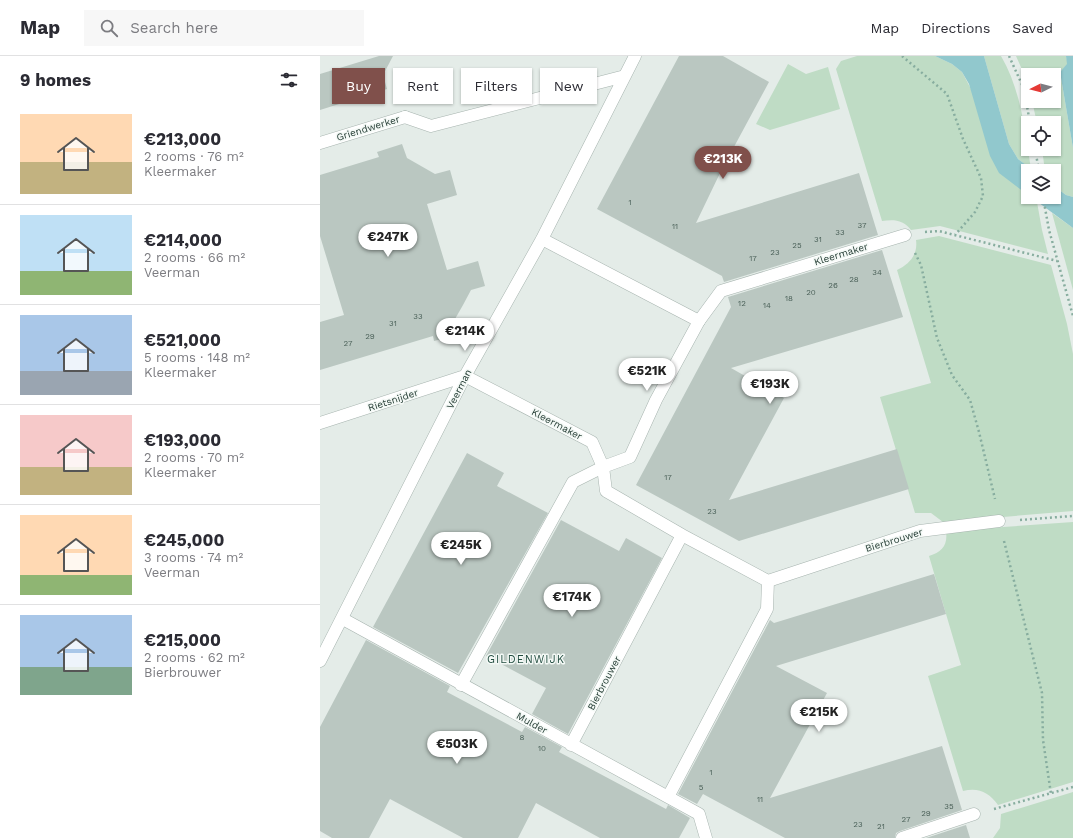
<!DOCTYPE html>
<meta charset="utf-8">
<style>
:root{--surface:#fff;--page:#f7f7f7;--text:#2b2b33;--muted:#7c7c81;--line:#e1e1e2;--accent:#80504b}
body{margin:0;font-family:"Work Sans",sans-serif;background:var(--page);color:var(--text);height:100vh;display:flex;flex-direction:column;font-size:15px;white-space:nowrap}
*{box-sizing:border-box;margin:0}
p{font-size:13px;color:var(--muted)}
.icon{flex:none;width:22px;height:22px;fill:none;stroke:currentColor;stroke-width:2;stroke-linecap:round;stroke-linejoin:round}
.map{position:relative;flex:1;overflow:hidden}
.details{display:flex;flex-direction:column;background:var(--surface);width:320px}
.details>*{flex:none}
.guide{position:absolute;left:12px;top:12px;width:380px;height:36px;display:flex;gap:8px}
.needle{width:26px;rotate:264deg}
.fabs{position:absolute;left:701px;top:12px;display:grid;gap:8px}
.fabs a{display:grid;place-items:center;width:40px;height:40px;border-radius:0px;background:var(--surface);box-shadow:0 1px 3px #0004;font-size:20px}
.price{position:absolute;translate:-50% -34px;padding:0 9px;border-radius:14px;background:#fff;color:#222;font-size:13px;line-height:26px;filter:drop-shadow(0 1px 2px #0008)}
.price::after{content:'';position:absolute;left:50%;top:24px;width:12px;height:9px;margin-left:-6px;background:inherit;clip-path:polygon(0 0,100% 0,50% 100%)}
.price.on{background:var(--accent);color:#fff}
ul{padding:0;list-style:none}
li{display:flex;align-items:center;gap:12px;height:100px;padding:0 20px}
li+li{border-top:1px solid var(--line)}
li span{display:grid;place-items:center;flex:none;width:112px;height:80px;border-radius:0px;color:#555}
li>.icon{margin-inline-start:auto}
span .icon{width:48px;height:48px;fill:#fffc;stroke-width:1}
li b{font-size:17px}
h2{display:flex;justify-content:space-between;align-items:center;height:48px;padding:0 20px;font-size:17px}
.chip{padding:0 14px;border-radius:0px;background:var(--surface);box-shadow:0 1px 3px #0004;font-size:14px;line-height:36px}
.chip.on{background:var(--accent);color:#fff}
header{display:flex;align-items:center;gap:24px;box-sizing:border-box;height:56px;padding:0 20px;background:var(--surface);border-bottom:1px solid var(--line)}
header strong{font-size:19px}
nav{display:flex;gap:22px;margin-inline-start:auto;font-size:14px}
.search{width:280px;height:36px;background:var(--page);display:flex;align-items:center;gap:10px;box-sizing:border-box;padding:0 14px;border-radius:0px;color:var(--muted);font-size:15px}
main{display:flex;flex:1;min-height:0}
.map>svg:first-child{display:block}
</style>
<header>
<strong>Map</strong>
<div class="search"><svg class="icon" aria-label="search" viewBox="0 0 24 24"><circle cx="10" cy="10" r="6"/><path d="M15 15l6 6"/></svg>Search here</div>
<nav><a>Map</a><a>Directions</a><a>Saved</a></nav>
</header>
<main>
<section class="details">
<h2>9 homes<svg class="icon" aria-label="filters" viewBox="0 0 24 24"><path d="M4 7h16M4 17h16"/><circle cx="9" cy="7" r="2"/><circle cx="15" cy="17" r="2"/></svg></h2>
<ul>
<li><span style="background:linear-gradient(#ffd9b3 60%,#c2b280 0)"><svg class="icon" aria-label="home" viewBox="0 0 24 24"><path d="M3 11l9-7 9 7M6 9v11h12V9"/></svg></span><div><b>€213,000</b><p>2 rooms · 76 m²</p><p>Kleermaker</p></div></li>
<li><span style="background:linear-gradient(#bfe0f5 70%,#8fb573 0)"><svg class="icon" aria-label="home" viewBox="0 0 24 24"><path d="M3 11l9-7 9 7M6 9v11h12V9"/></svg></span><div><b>€214,000</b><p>2 rooms · 66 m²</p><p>Veerman</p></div></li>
<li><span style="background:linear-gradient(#a9c7e8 70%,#9aa5b1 0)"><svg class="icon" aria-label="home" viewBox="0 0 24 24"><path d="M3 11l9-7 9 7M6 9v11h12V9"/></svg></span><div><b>€521,000</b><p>5 rooms · 148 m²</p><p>Kleermaker</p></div></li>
<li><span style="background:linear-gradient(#f6c9c9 65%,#c2b280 0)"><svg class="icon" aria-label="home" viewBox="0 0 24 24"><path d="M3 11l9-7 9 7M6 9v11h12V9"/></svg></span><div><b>€193,000</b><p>2 rooms · 70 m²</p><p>Kleermaker</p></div></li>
<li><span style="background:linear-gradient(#ffd9b3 75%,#8fb573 0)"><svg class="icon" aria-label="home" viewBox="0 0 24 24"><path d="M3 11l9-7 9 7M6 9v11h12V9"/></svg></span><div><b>€245,000</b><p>3 rooms · 74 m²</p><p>Veerman</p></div></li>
<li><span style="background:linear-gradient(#a9c7e8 65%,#7fa58c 0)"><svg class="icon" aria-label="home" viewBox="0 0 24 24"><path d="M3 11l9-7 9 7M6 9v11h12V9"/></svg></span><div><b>€215,000</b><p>2 rooms · 62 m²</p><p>Bierbrouwer</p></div></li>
</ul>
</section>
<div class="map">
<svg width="753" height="782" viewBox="0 0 753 782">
<rect width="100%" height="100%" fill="#e4ece8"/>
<!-- green -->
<path fill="#bfdcc5" d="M537,0H615L632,8L642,16L708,141L717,146L722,174L728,198L620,170L591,174C584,164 574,163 562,165L516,13L521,5Z
M664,0H681C701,34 705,75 711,113L698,103L689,88Z
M696,0H746L748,8L740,16L753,92V141L746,139L734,130V115H725L722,93H734V67H717L712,45H734V19H708V27Z
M468,8L486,18L508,11L520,53L450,74L436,68Z
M732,157L753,172V234Z
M619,180L731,209L747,268L753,298V455L623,466L611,457H595L560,341L611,327L577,214C590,208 598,198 596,184Z
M753,466V726L678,749C669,736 658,731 643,735L608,620L641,609L609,500C622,496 628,489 626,475Z
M753,736V782H673L680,772L681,758Z"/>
<!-- water -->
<path fill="#91c8cd" d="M615,0H664L689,88L698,103L714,115H708V139L679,117L670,100L649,28L642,16L632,8Z
M746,0H753V92L740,16L747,8Z
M734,130L746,139L753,141V172L711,141H734Z"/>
<!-- building -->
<path fill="#bac7c1" d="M59,0H73L63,19L67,33L0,54V18Z
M359,0H403L449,26L401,115L376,167L539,117L558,179L404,226L402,220L277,153Z
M82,88L87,102L115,118L130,114L137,139L107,148L127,214L158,205L165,230L151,234L143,249L135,263L140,278L114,285L113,280L0,314V266L24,259L0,180V119L59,101L57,96Z
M562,194L583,261L411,312L464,342L409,444L577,393L589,433L419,485L316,429L411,251L408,241Z
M147,397L184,417L177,430L228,457L138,617L53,571Z
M241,464L299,495L306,482L342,502L248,678L212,658L226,632L166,600Z
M614,518L626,558L456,610L507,637L450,742L622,690L642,754L580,775L576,777L575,782H465L383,738L377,748L358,738L450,564L454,567Z
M46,584L130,630L127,636L202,676L205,671L242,691L239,696L346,753L348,749L370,762L359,782H280L216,747L198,782H143L70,743L49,782H12L0,775V671Z
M646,769L650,782H606Z"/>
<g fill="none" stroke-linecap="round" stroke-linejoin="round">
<defs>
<path id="service" d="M141,629L253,426L283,411"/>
<path id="pedestrian" d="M0,87L85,61
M379,265L401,235L585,179
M283,411L286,435L362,479L448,525L600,475L679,465
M23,563L379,758L386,782
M251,689L362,479
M348,741L447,553L448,525
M582,782L654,758"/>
<path id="minor" d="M85,61L111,70L305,20
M0,367L145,320L272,386L283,411L310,401L336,344L379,265L222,183
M0,605L145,320L222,183L315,0"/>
</defs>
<!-- service casing -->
<use href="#service" stroke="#a7b4af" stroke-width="13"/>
<!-- pedestrian casing -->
<use href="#pedestrian" stroke="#a7b4af" stroke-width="13"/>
<!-- minor casing -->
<use href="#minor" stroke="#a7b4af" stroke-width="13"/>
<!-- path -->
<path stroke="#87ad9f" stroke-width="2.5" stroke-dasharray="2 3" stroke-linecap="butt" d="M582,0L627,38L643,83L661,122L663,140L655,156L635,179
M689,0L704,33L710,67
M715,93L719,115
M723,141L729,174L753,260
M605,176L619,175L737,205
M595,197L601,209L617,282L632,319L650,344L659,376L675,443
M700,464L753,460
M684,485L722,637L723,684L731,738
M674,753L753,731"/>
<!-- service -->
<use href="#service" stroke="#fff" stroke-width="12"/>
<!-- pedestrian -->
<use href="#pedestrian" stroke="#fff" stroke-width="12"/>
<!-- minor -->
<use href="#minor" stroke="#fff" stroke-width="12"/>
</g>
<g text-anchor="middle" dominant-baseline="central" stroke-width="3" stroke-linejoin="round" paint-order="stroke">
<!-- number labels -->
<g font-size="8" fill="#4a6058">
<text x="310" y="146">1</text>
<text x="542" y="169">37</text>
<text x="355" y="170">11</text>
<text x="520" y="176">33</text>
<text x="498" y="183">31</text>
<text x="477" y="189">25</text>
<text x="455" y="196">23</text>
<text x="433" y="202">17</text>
<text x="557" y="216">34</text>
<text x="534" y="223">28</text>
<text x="513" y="229">26</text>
<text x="491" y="236">20</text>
<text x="469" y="242">18</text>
<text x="422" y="247">12</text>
<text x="447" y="249">14</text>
<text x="98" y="260">33</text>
<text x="73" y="267">31</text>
<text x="50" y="280">29</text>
<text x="28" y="287">27</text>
<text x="348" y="421">17</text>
<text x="392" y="455">23</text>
<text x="202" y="681">8</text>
<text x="222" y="692">10</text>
<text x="391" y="716">1</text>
<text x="381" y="731">5</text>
<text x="440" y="743">11</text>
<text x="629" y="750">35</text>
<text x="606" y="757">29</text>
<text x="586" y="763">27</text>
<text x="538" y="768">23</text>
<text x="561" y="770">21</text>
</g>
<!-- street labels -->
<g font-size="10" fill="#253d35" stroke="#f4f9f6">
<text transform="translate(48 72) rotate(-17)">Griendwerker</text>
<text transform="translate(521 198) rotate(-17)">Kleermaker</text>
<text transform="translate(139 333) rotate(-63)">Veerman</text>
<text transform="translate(73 344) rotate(-18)">Rietsnijder</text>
<text transform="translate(237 368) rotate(28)">Kleermaker</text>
<text transform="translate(574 484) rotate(-17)">Bierbrouwer</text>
<text transform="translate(284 627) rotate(-62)">Bierbrouwer</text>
<text transform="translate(212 667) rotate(29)">Mulder</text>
</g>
<!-- neighbourhood labels -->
<g font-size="11" letter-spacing="1" fill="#224d40" stroke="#f4f9f6">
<text x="206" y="603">GILDENWIJK</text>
</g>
</g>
</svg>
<div class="fabs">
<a><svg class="needle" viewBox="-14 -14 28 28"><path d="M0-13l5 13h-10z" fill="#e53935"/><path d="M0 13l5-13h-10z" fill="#7c7c81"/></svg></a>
<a><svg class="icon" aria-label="locate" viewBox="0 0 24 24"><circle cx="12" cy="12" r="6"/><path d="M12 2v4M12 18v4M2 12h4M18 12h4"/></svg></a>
<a><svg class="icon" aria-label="layers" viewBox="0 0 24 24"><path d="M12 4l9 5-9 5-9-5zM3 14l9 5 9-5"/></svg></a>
</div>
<b class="price on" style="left:403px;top:124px">€213K</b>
<b class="price" style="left:68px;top:202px">€247K</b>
<b class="price" style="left:145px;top:296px">€214K</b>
<b class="price" style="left:327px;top:336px">€521K</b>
<b class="price" style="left:450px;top:349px">€193K</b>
<b class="price" style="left:141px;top:510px">€245K</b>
<b class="price" style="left:252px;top:562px">€174K</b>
<b class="price" style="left:499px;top:677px">€215K</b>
<b class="price" style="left:137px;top:709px">€503K</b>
<div class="guide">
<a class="chip on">Buy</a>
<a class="chip">Rent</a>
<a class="chip">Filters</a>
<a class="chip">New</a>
</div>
</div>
</main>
